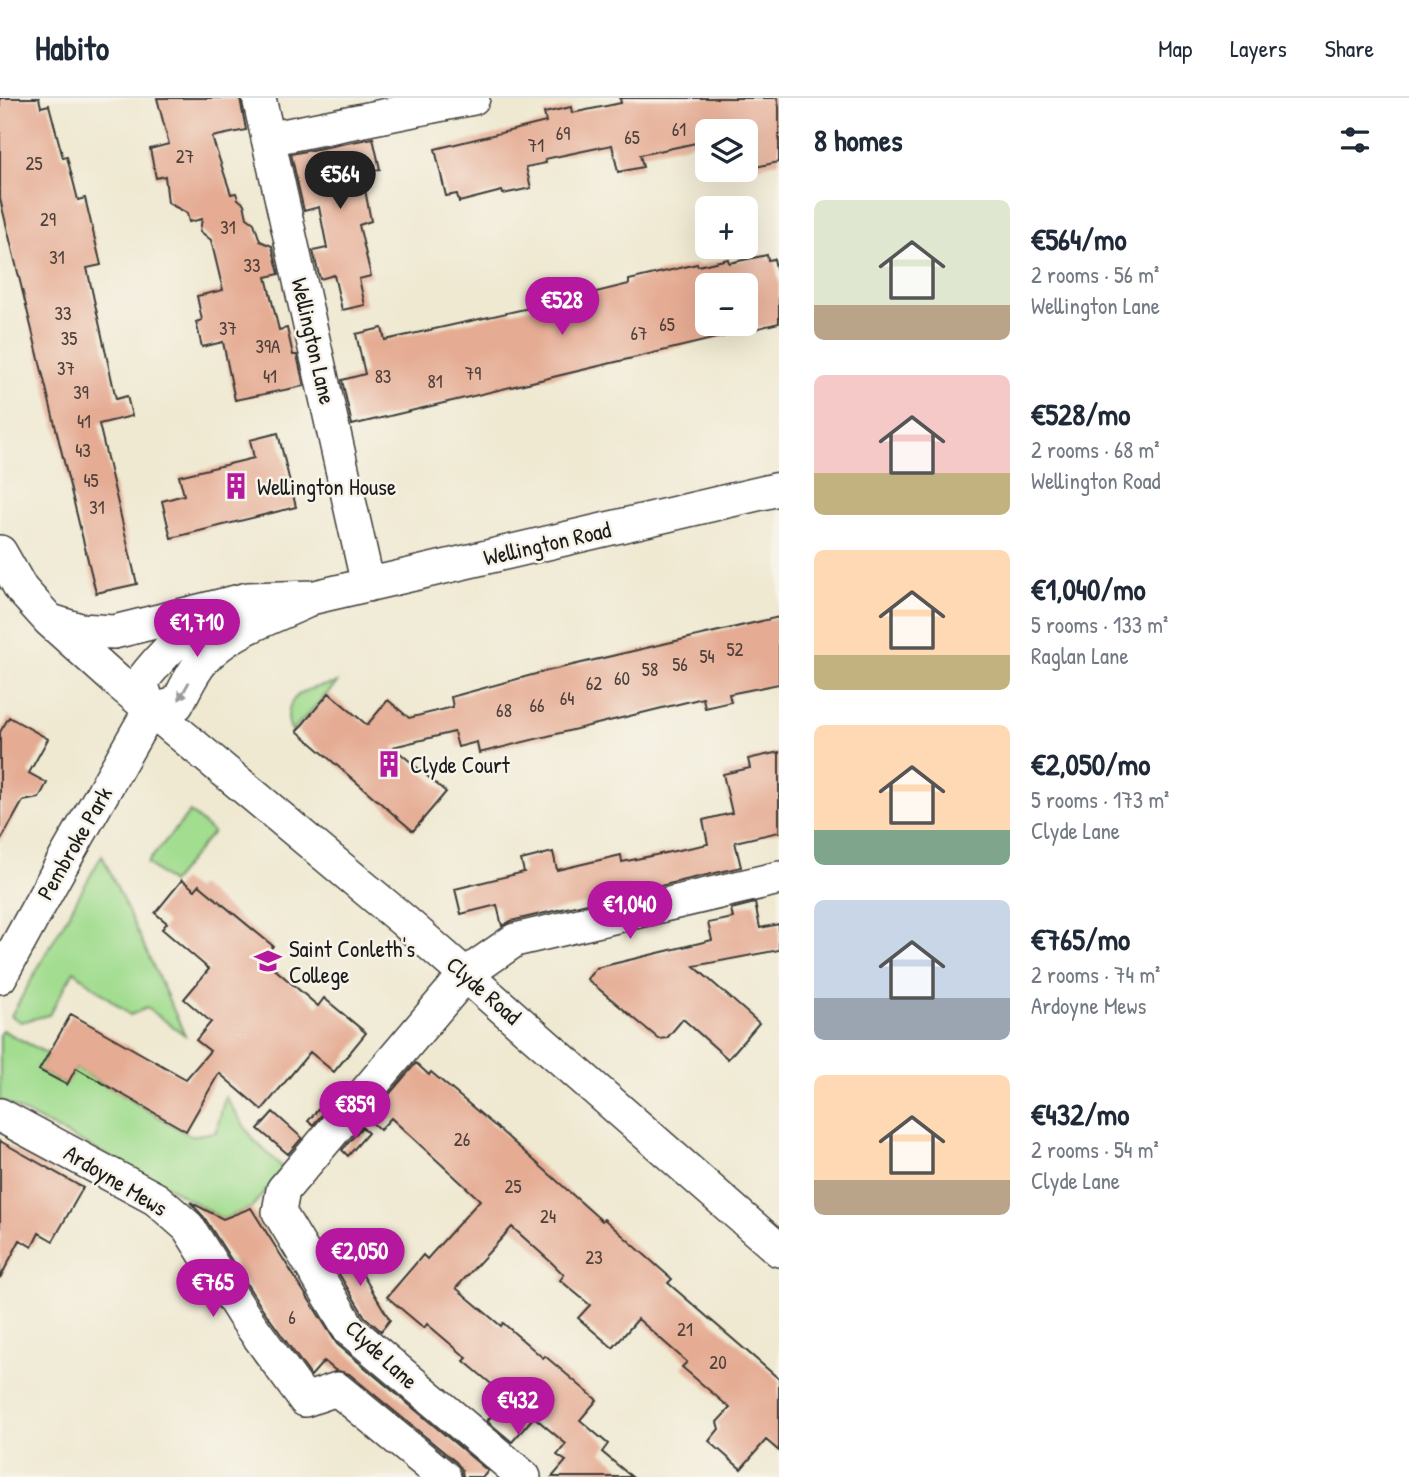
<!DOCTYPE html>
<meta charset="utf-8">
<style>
:root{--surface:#fff;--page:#f6f6f7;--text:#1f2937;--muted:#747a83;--line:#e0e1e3;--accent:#b5179e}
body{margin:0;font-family:"Patrick Hand",sans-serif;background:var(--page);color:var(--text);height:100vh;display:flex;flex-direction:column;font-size:26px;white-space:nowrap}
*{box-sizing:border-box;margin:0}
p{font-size:23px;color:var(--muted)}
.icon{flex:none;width:38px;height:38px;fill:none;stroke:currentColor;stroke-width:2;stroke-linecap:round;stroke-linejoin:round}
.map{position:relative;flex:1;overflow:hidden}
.drawer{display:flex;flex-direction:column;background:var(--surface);width:630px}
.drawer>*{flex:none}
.fabs{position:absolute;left:695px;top:21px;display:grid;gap:14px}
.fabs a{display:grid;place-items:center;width:63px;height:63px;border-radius:10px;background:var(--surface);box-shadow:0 7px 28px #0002;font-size:35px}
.price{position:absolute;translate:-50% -60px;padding:0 16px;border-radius:24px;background:var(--accent);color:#fff;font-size:23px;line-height:46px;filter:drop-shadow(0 2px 4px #0008)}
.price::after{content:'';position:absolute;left:50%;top:42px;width:21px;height:16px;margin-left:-10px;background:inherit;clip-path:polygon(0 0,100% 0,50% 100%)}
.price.active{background:#222;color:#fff}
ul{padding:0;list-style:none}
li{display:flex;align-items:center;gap:21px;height:175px;padding:0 35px}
li span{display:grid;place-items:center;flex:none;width:196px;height:140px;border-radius:10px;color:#555}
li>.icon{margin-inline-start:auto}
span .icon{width:84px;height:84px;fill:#fffc;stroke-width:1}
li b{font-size:30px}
h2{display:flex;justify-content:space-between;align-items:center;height:84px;padding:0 35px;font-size:30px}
header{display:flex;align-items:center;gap:42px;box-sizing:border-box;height:98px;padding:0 35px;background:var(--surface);border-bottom:2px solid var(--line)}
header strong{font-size:33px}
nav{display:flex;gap:38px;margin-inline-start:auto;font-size:24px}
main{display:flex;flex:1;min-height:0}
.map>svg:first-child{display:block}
</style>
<header>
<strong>Habito</strong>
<nav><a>Map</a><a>Layers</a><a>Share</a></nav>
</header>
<main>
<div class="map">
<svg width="779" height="1379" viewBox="0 0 779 1379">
<rect width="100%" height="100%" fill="#f7f3e8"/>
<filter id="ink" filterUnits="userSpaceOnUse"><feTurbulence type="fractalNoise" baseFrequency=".0143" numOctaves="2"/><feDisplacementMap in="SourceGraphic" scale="14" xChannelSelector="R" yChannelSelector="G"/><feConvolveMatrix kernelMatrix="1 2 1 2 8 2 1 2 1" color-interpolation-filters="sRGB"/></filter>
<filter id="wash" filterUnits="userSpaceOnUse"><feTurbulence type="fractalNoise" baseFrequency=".00686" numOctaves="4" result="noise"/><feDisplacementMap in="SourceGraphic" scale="28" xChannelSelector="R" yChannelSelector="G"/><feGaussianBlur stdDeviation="1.57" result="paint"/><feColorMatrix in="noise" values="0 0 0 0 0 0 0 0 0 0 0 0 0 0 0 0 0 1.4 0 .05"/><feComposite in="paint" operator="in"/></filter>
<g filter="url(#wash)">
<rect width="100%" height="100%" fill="#efe9d2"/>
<!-- green -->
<path fill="#a2dd90" stroke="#5f7c56" stroke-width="2" d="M337,585L292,633C288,626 287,619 289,611C294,590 319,589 337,585Z
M190,714L213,734L171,785L147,765Z
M102,757L185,937L147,910L130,917L74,873L49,917L21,924L11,918Z
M2,932L48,956L40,972L66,987L76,970L191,1038L216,1034L225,999L253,1041L284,1071L251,1110L223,1121L166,1088L0,1002V936Z"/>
<g id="blocks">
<!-- building -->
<path fill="#e5ab93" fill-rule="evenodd" d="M0,0H39L41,9L49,7L63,60L67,59L78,102L85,100L101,167L87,170L116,301L127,298L132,318L99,326L137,486L96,495L0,101Z
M157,0H240L246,32L212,39L231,96L236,95L238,101L244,106L247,120L254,125L260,143L272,148L279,176L266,179L279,232L287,230L293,257H297L304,288L235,302L223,244L202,249L196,224L202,222L197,198L223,192L211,142L200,133L202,121L189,124L187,115L168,105L165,78L156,80L150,51L169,46Z
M620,0H777L779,9V64L746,71V33H707V72H727L704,77L696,45L640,57L643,69L618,74L612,47L545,61L546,65L526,69L531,90L503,96L502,93L459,104L457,96L446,98L435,51L546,24L544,15L571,9L572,15L621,5Z
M373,40L380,71L362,76L371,123L359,127L371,178L359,181L365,207L342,212L334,177L320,181L313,153L327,150L319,109L304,113L291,56Z
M767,157L768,162L774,161L779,183V225L352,327L342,282L365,276L356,236L382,230L385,242L547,206L629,186V182L697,166L698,168L728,161L729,165ZM707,187H746V226H707Z
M278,335L296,409L171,440L162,403L184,397L179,378L254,360L250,342Z
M779,519V586L729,596L731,604L705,610L703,600L479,655L477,644L458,649L454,634L393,649L446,694L413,733L297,633L329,595L367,627L388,602L409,620L453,609L451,599L543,574Z
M9,619L48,641L29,675L47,685L39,700L23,703L0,744V634Z
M779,654V734L735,744L741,769L511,823L502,828L497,807L461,816L455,791L524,774L521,762L553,754L557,772L621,757L622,764L708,746L703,722L732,715L723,676L750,670L748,661Z
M182,782L195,792L199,787L273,848L263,861L318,908L324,900L366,935L334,974L310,954L262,1012L219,975L186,1033L76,970L67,987L39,972L71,916L186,981L210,953L196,942L211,924L184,901L209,871L162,831L167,825L155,815Z
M755,805L760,830L779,826V852L694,868L759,925L728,961L683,921L667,940L659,941L587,881L596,870L712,842L708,825L733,820L731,811Z
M416,965L429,977L431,974L501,1033L602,1123L604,1121L672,1181L668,1185L779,1281V1353L766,1342L741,1371L709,1343L719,1331L717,1324L730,1310L682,1269L687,1264L638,1221L613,1250L578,1220L590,1207L560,1182L564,1177L552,1165L512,1129L456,1190L501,1228L503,1225L543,1260L545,1258L597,1302L580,1322L608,1346L602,1354L632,1379H552L566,1363L557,1357L566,1346L534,1319L512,1344L487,1323L508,1300L464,1263L467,1260L427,1226L424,1230L387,1199L423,1157L427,1161L480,1102L391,1020L380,1032L368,1021Z
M328,1000L333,1004L313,1027L308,1023Z
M273,1014L302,1040L288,1056L258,1031Z
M362,1029L368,1035L348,1058L342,1052Z
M0,1043L83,1090L53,1143L39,1135L32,1149L20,1142L0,1180Z
M190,1104L223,1121L251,1110L337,1246L488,1373L483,1379H463L462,1372L456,1364L349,1276L335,1272L324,1263L311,1278L260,1207L204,1119Z
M344,1146L390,1222L381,1233L365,1219L330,1161Z"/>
</g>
</g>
<g filter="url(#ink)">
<use href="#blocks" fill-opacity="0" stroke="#3c3b37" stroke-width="2"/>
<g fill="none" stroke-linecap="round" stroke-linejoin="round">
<defs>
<path id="minor" d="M259,0L368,487
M268,41L473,0
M0,454L21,491L49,522L118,584L404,823L779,1152
M51,523L80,532L114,534L248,501L315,499L779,391
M150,612L177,606C187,587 196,566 213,552C238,530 275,518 305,504
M150,612L141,584C162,556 184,534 214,515
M0,879L58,773L150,612
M0,1017L156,1101L188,1129L244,1218L305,1302L337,1291L444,1379
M524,1379L350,1232L279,1114L283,1092L466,876L515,842L779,780"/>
</defs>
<!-- minor casing -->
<use href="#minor" stroke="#3c3b37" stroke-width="36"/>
<!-- minor -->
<use href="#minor" stroke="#fff" stroke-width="33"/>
</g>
<!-- one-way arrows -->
<defs><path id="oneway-solid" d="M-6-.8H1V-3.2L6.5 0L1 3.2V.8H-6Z" transform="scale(1.75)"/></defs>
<use fill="#999" href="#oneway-solid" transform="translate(184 593) rotate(119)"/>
</g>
<!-- icons -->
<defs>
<symbol id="building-bare" viewBox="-9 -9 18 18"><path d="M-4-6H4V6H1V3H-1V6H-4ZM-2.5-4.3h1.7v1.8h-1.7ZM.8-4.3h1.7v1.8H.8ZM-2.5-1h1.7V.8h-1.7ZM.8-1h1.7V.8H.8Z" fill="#b5179e" stroke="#f7f3e8" stroke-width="2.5" paint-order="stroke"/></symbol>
<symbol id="school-bare" viewBox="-9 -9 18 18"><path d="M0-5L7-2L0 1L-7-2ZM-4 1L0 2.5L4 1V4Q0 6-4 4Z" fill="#b5179e" stroke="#f7f3e8" stroke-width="2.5" paint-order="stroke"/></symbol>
</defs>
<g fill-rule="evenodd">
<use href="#building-bare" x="217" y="369" width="38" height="38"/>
<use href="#building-bare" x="370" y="647" width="38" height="38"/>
<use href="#school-bare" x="249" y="844" width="38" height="38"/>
</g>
<g text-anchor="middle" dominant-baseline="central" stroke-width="5" stroke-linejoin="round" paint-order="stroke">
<!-- number labels -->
<g font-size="19" fill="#4e403a">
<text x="679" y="31">61</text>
<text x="563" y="35">69</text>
<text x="632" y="39">65</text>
<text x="536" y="47">71</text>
<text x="185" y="58">27</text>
<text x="34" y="65">25</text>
<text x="48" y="121">29</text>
<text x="228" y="129">31</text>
<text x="57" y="159">31</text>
<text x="252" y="167">33</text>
<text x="63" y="215">33</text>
<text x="667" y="226">65</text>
<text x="228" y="230">37</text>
<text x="639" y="235">67</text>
<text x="69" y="240">35</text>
<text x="268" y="248">39A</text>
<text x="66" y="270">37</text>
<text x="473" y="275">79</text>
<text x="270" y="278">41</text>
<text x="383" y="278">83</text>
<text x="435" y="283">81</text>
<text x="81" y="294">39</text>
<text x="84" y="323">41</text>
<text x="83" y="352">43</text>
<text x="91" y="382">45</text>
<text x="97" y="409">31</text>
<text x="735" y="551">52</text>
<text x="707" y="558">54</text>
<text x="680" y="566">56</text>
<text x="650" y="571">58</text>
<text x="622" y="580">60</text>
<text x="594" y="585">62</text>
<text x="567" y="600">64</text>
<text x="537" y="607">66</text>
<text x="504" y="612">68</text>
<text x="462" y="1041">26</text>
<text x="513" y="1088">25</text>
<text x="548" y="1118">24</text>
<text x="594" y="1159">23</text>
<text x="292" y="1219">6</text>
<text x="685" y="1231">21</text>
<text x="718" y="1264">20</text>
</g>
<!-- street labels -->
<g font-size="23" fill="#1c1c1c" stroke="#f7f3e8">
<text transform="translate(314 243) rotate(77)">Wellington Lane</text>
<text transform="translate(547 445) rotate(-13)">Wellington Road</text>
<text transform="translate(74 745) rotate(-60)">Pembroke Park</text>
<text transform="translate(484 892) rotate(41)">Clyde Road</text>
<text transform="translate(116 1082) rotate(31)">Ardoyne Mews</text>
<text transform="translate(382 1256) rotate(43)">Clyde Lane</text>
</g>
<!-- poi labels -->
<g font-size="23" fill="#1c1c1c" stroke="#f7f3e8" text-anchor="start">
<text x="257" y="388">Wellington House</text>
<text x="410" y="666">Clyde Court</text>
<text x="289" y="850">Saint Conleth's<tspan x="289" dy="26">College</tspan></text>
</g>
</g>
</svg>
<div class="fabs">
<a><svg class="icon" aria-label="layers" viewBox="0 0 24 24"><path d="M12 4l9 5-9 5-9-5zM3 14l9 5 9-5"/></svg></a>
<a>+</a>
<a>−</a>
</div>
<b class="price active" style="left:340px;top:113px">€564</b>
<b class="price" style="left:562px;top:239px">€528</b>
<b class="price" style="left:197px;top:561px">€1,710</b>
<b class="price" style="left:630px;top:843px">€1,040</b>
<b class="price" style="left:355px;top:1043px">€859</b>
<b class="price" style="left:360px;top:1190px">€2,050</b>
<b class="price" style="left:213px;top:1221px">€765</b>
<b class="price" style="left:518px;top:1339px">€432</b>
</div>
<section class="drawer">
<h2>8 homes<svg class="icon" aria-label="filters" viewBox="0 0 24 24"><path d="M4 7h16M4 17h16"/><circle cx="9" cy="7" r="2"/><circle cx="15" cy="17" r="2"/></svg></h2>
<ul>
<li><span style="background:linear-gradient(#dfe7d0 75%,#b9a48a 0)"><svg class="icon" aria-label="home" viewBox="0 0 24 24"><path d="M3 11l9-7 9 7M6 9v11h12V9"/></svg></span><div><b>€564/mo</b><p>2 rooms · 56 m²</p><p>Wellington Lane</p></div></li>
<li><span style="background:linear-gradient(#f6c9c9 70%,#c2b280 0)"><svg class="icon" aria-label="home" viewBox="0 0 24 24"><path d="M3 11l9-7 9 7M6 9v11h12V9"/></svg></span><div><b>€528/mo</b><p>2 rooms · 68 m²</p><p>Wellington Road</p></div></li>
<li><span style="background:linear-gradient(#ffd9b3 75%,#c2b280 0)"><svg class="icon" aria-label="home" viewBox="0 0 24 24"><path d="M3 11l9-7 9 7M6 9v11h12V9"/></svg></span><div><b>€1,040/mo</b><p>5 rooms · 133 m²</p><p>Raglan Lane</p></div></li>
<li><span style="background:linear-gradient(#ffd9b3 75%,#7fa58c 0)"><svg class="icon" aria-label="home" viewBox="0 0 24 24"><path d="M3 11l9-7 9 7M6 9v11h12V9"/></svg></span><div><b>€2,050/mo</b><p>5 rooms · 173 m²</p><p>Clyde Lane</p></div></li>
<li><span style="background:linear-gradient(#c9d6e8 70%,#9aa5b1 0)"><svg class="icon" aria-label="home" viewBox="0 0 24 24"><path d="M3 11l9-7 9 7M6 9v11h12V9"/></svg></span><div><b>€765/mo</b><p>2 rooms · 74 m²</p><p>Ardoyne Mews</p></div></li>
<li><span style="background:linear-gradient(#ffd9b3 75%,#b9a48a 0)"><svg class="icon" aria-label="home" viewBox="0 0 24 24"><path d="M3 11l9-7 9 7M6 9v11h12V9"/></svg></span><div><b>€432/mo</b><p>2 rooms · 54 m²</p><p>Clyde Lane</p></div></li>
</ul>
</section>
</main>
